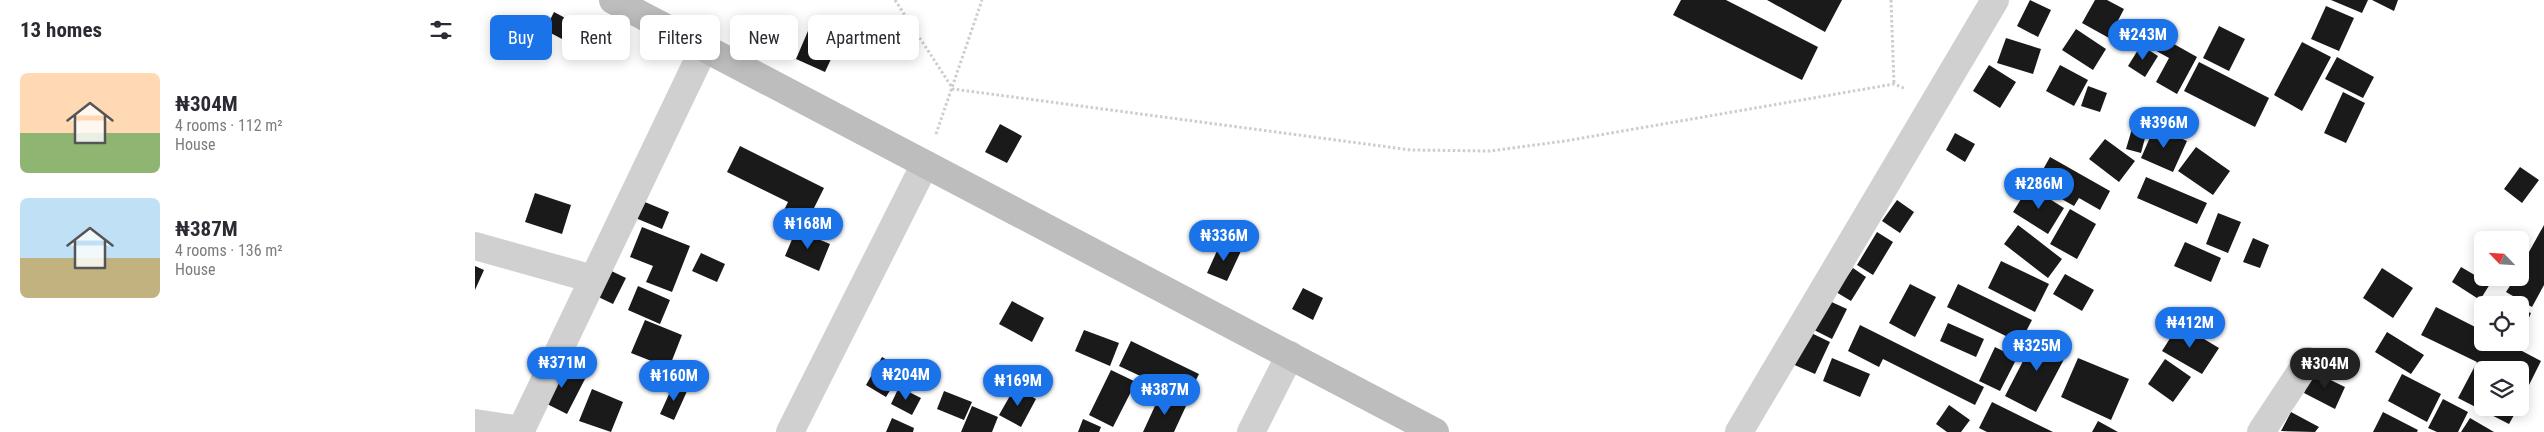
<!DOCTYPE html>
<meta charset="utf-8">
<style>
:root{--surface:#fff;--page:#f2f2f3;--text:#2b2b33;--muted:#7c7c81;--accent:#1a73e8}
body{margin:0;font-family:"Roboto Condensed",sans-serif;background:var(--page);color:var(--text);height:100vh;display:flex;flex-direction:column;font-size:19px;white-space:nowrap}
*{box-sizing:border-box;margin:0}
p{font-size:16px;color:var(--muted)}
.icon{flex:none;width:28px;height:28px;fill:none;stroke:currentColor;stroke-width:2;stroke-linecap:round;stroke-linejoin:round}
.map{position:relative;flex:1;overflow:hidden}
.details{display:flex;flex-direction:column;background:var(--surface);width:475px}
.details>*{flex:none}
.banner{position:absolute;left:15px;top:15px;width:475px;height:45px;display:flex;gap:10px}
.needle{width:32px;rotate:295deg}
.tools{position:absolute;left:1999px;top:231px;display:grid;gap:10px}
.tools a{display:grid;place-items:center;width:55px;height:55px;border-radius:8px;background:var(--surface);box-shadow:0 2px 12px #0003;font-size:25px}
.price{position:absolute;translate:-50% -42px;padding:0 11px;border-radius:18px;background:var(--accent);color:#fff;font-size:16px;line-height:32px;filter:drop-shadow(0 1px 2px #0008)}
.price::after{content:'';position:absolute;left:50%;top:30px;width:15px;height:11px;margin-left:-8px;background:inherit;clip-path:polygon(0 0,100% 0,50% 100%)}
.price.current{background:#222;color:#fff}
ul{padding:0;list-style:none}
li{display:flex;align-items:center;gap:15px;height:125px;padding:0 20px}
li span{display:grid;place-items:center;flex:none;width:140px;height:100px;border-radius:8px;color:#555}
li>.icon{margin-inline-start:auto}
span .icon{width:60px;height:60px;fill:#fffc;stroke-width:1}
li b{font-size:21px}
h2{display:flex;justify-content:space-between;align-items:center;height:60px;padding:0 20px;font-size:21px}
.chip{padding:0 18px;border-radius:8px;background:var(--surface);box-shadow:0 2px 12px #0003;font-size:18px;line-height:45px}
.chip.current{background:var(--accent);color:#fff}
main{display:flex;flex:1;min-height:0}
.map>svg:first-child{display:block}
</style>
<main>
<section class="details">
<h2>13 homes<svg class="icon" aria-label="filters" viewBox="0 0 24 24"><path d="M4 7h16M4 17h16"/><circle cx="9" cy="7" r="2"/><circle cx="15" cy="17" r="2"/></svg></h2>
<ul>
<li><span style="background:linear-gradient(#ffd9b3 60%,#8fb573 0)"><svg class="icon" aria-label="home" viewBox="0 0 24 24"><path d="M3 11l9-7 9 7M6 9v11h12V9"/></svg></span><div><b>₦304M</b><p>4 rooms · 112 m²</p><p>House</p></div></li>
<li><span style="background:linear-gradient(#bfe0f5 60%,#c2b280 0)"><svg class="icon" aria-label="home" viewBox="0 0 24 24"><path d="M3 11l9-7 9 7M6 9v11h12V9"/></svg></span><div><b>₦387M</b><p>4 rooms · 136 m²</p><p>House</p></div></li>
</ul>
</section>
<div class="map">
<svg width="2069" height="432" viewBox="0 0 2069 432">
<rect width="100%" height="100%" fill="#fff"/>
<!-- building -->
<path fill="#1a1a1a" d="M1206,0H1251L1343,47L1327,80L1198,15Z
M1292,0H1367L1350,32Z
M1555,0L1576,10L1563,37L1542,26Z
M1620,0H1632L1649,9L1634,38L1607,23Z
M1856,0H1893L1887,13Z
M1897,0H1923L1919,11Z
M1851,6L1879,18L1864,51L1836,39Z
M79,12L96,21L87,39L70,30Z
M1744,26L1770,39L1754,71L1728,58Z
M1601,29L1631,49L1618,70L1587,50Z
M1674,30L1722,57L1702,94L1681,82L1694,58L1667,43Z
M333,31L363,44L350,72L321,59Z
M1531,38L1566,49L1558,74L1522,63Z
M1827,42L1856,57L1827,111L1799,95Z
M1666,45L1683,56L1670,77L1653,66Z
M1862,57L1899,77L1888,98L1850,79Z
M1724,62L1794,98L1780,127L1709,91Z
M1514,65L1541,82L1525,108L1498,91Z
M1585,65L1613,80L1599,106L1571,91Z
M1613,86L1632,93L1625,112L1606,106Z
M1868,92L1890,103L1871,143L1849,133Z
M1659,122L1673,127L1666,153L1651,149Z
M525,124L547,136L532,163L510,152Z
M1680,126L1712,141L1698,172L1666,158Z
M1480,133L1500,144L1490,162L1471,150Z
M1630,139L1660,161L1644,182L1614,159Z
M265,146L349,188L329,228L306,216L313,202L252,172Z
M1721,147L1755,171L1738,195L1703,171Z
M1575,157L1635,191L1625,210L1604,198L1599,206L1560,184Z
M2045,167L2064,180L2047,203L2029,189Z
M1671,177L1732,203L1722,224L1662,198Z
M1554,186L1589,208L1573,234L1538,212Z
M60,193L96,205L87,234L50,222Z
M165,200L194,212L187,229L158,217Z
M1422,200L1439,212L1425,233L1407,221Z
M1595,209L1621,224L1602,259L1575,244Z
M1743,213L1766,222L1753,253L1731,244Z
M1543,225L1587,259L1573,278L1529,244Z
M2069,225V285L2057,307L2031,292L2040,278H2045V268Z
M167,227L215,246L197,292L171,282L178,266L155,257Z
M321,230L355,244L344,271L310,256Z
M1402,232L1418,242L1398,275L1382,265Z
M1778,238L1794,245L1785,268L1768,262Z
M746,242L766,251L752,281L732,273Z
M1710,242L1746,258L1736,282L1699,266Z
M226,253L250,264L242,282L217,271Z
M1526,261L1574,284L1560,312L1513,288Z
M0,266L9,270L0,290Z
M126,266L151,278L138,304L113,292Z
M1986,267L2015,284L2005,300L1977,282Z
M1378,268L1391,277L1376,301L1361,292Z
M1907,268L1938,288L1918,318L1888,298Z
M1590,274L1619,290L1607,311L1578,294Z
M1435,284L1461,297L1440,337L1414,323Z
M1483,284L1557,320L1545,343L1472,307Z
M163,286L195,300L185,324L153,310Z
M828,288L848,298L838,320L817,309Z
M1350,299L1372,309L1357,339L1335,328Z
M537,301L569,318L557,342L524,324Z
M1961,307L2008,331V342H2030L2066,361L2045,403V370H2008V408H2043L2034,424L1983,398L2002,362L1946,335Z
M2045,309L2056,313L2045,339Z
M170,320L207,335L194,368L156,353Z
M1473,323L1509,339L1501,357L1465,341Z
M1704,324L1744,348L1727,374L1687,351Z
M1385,325L1509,387L1500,405L1408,359L1404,367L1373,351Z
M609,330L644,343L635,366L600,351Z
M1330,330L1355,342L1340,374L1315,363Z
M1563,332L1595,348L1561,412L1530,396Z
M1912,332L1949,355L1936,374L1900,352Z
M656,341L724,374L712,398L644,366Z
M1520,347L1542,358L1525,391L1504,381Z
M407,357L428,369L411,397L391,385Z
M1357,358L1395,374L1385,397L1348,381Z
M1603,358L1654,379L1636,420L1586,397Z
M1690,359L1716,377L1698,402L1673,384Z
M82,364L111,377L92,414L64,400Z
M636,370L661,382L638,427L614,415Z
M1839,372L1870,387L1860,409L1829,393Z
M1927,374L1966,394L1952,422L1913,401Z
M199,383L213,389L199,420L185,414Z
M424,387L446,398L437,415L416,404Z
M540,387L561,399L546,427L524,415Z
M117,389L148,402L136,432L104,421Z
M469,391L497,402L489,420L462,409Z
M685,395L711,406L699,432H668Z
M1968,399L1993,412L1983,432H1962L1953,428Z
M1517,402L1578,432H1512L1504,428Z
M1474,405L1495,420L1486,432H1472L1461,424Z
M497,406L523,417L517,432H486Z
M1816,412L1844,427L1840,432L1806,431Z
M1908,412L1943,430L1942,432H1898Z
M417,418L439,428L438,432H411Z
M1995,418L2019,432H1986Z
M608,419L626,427L624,432H603Z
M1623,421L1643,432H1617Z"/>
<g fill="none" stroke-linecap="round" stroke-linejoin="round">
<!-- path -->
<path stroke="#cdcdcd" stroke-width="3" stroke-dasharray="2.5 2.5" stroke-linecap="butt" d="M420,0L478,89L936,150L1015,151L1090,141L1419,84L1431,89
M1416,0L1419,84
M461,134L507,0"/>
<!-- street -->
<path stroke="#d0d0d0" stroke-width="28" d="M0,246L118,279
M0,423L46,430
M45,432L229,48
M315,432L450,164
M776,432L815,355
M1264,432L1520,0
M1786,432L1833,361"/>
<!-- secondary -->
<path stroke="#bdbdbd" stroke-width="28" d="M138,0L960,432"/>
</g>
</svg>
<div class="tools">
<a><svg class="needle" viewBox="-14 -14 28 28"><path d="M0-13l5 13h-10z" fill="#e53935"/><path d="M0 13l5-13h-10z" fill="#7c7c81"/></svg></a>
<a><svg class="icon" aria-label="locate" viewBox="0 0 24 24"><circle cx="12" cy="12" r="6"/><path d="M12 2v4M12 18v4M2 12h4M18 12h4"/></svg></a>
<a><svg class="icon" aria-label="layers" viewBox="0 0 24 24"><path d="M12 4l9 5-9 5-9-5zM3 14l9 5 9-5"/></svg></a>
</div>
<b class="price" style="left:1668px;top:61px">₦243M</b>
<b class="price" style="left:1689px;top:149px">₦396M</b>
<b class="price" style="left:1564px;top:210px">₦286M</b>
<b class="price" style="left:333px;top:250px">₦168M</b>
<b class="price" style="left:749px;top:262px">₦336M</b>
<b class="price" style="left:1715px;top:349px">₦412M</b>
<b class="price" style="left:1562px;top:372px">₦325M</b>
<b class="price" style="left:87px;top:389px">₦371M</b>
<b class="price current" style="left:1850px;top:390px">₦304M</b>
<b class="price" style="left:431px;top:401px">₦204M</b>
<b class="price" style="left:199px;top:402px">₦160M</b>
<b class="price" style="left:543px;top:407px">₦169M</b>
<b class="price" style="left:690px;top:416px">₦387M</b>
<div class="banner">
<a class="chip current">Buy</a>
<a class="chip">Rent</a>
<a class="chip">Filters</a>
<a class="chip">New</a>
<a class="chip">Apartment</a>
</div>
</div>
</main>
